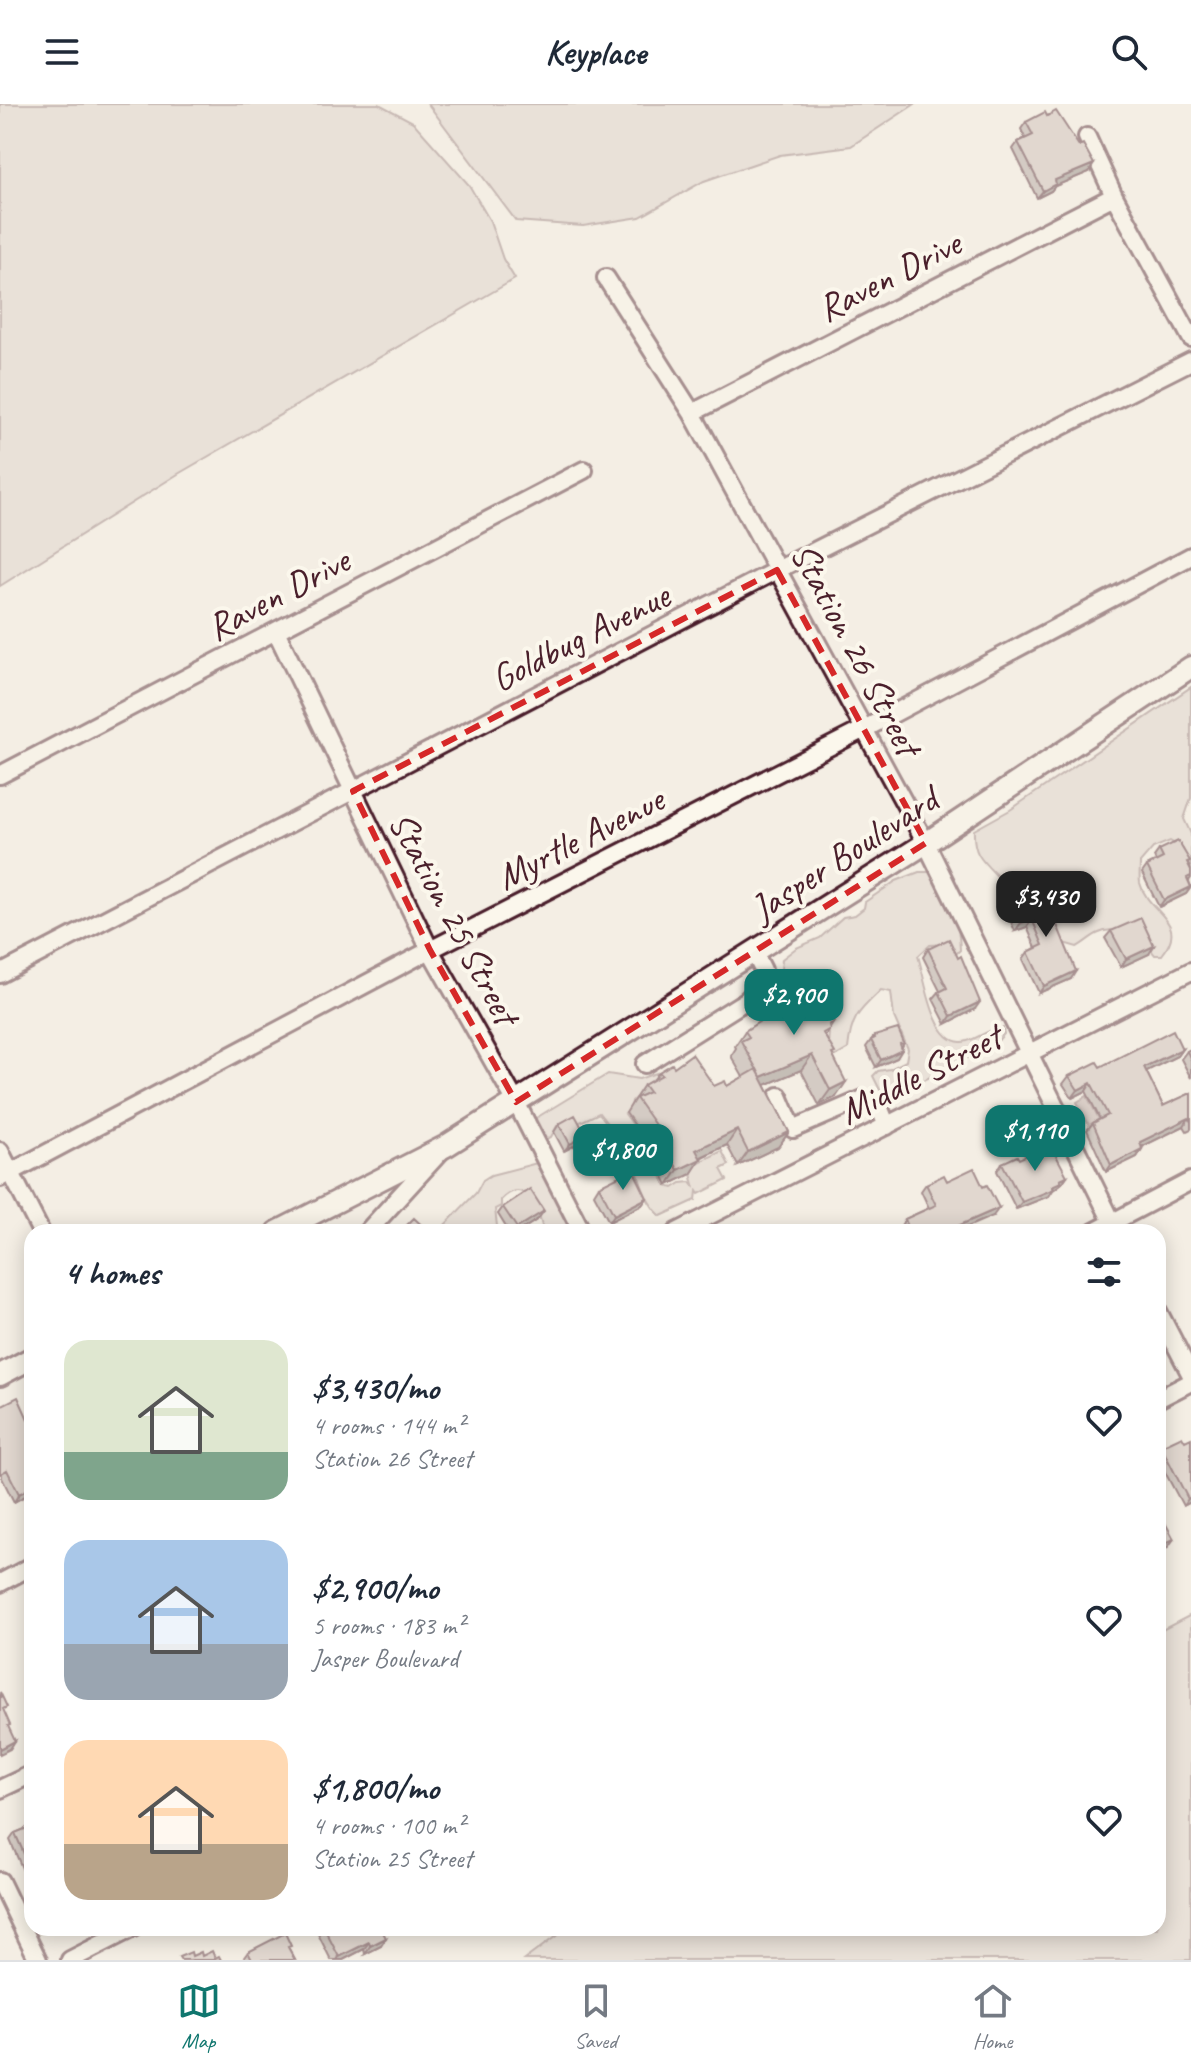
<!DOCTYPE html>
<meta charset="utf-8">
<style>
:root{--surface:#fff;--page:#f6f6f7;--text:#1f2937;--muted:#747a83;--line:#e0e1e3;--accent:#0f766e}
body{margin:0;font-family:Caveat,sans-serif;background:var(--page);color:var(--text);height:100vh;display:flex;flex-direction:column;font-size:30px;white-space:nowrap}
*{box-sizing:border-box;margin:0}
p{font-size:26px;color:var(--muted)}
.icon{flex:none;width:44px;height:44px;fill:none;stroke:currentColor;stroke-width:2;stroke-linecap:round;stroke-linejoin:round}
.map{position:relative;flex:1;overflow:hidden}
.sheet{position:absolute;left:24px;top:1120px;width:1142px;height:712px;display:flex;flex-direction:column;background:var(--surface);border-radius:24px;box-shadow:0 4px 20px #0003}
.sheet>*{flex:none}
.price{position:absolute;translate:-50% -68px;padding:0 18px;border-radius:16px;background:var(--accent);color:#fff;font-size:26px;line-height:52px;filter:drop-shadow(0 2px 4px #0008)}
.price::after{content:'';position:absolute;left:50%;top:48px;width:24px;height:18px;margin-left:-12px;background:inherit;clip-path:polygon(0 0,100% 0,50% 100%)}
.price.on{background:#222;color:#fff}
ul{padding:0;list-style:none}
li{display:flex;align-items:center;gap:24px;height:200px;padding:0 40px}
li span{display:grid;place-items:center;flex:none;width:224px;height:160px;border-radius:24px;color:#555}
li>.icon{margin-inline-start:auto}
span .icon{width:96px;height:96px;fill:#fffc;stroke-width:1}
li b{font-size:34px}
h2{display:flex;justify-content:space-between;align-items:center;height:96px;padding:0 40px;font-size:34px}
header{display:flex;justify-content:space-between;align-items:center;height:104px;padding:0 40px;background:var(--surface);font-size:36px;font-weight:700}
.dock{display:flex;justify-content:space-around;align-items:center;height:112px;border-top:2px solid var(--line);background:var(--surface);font-size:22px;color:var(--muted)}
.dock a{display:grid;justify-items:center;gap:4px}
.dock .on{color:var(--accent)}
.map>svg:first-child{display:block}
</style>
<header><svg class="icon" aria-label="menu" viewBox="0 0 24 24"><path d="M4 6h16M4 12h16M4 18h16"/></svg>Keyplace<svg class="icon" aria-label="search" viewBox="0 0 24 24"><circle cx="10" cy="10" r="6"/><path d="M15 15l6 6"/></svg></header>
<div class="map">
<svg width="1191" height="1856" viewBox="0 0 1191 1856">
<rect width="100%" height="100%" fill="#f4eee4"/>
<filter id="ink" filterUnits="userSpaceOnUse"><feTurbulence type="fractalNoise" baseFrequency=".0125" numOctaves="2"/><feDisplacementMap in="SourceGraphic" scale="16" xChannelSelector="R" yChannelSelector="G"/><feConvolveMatrix kernelMatrix="1 2 1 2 8 2 1 2 1" color-interpolation-filters="sRGB"/></filter>
<g filter="url(#ink)">
<!-- green -->
<path fill="#dbd0c9" stroke="#92787a" stroke-width="2" d="M0,0H379L413,18L469,81L490,117L503,155L515,175L178,370L0,482Z
M428,0H915L851,42L780,51L704,77L640,113L583,122L516,117Z
M1191,583V694L1184,715L1191,730V774L1183,745L1170,737L1153,744L1140,759C1140,765 1139,773 1140,779C1148,810 1190,816 1162,851H1155C1145,836 1116,820 1099,829C1091,832 1085,839 1077,843L1063,839L1030,797L1012,798C1005,790 1002,777 995,770C980,755 973,748 974,726L1010,706Z
M919,768H929C950,797 959,809 960,846L955,851L948,840L930,841L918,852C925,873 932,937 961,938C975,938 986,924 1003,924L1004,930L995,940L885,996L873,972L878,967L890,965L906,957L908,945L894,913L891,888L881,886C859,907 851,913 848,945L836,952H827L829,929L815,906L799,896L791,877L781,866L782,855L796,844L820,834L843,813L855,811L864,804L865,798L896,777Z
M656,969L657,975L632,997L631,1005L625,1010L642,1033L666,1082L673,1084L681,1079L691,1078L695,1084L689,1063L722,1047L729,1061L721,1065L727,1076L699,1090L697,1087L696,1096L661,1112C637,1092 638,1052 620,1026H612L599,1009L578,1019L557,1022L551,1033L543,1037L534,1025L536,1014L608,970L639,975Z
M537,1059L544,1060L576,1128H543C540,1106 525,1070 501,1096V1102L495,1105L497,1122L504,1128H438L476,1089L483,1076L491,1071Z
M1191,1511V1856H524L567,1824H1158V1528Z"/>
<!-- water -->
<path fill="#baa7a5" stroke="#8d7174" stroke-width="2" d="M1087,992L1099,1015L1089,1021L1077,998Z
M606,1039L611,1049L595,1057L597,1061L592,1063L585,1049Z"/>
<g fill="none" stroke-linecap="round" stroke-linejoin="round">
<defs>
<path id="minor" d="M1087,33L1114,92L1191,234
M606,174L692,309L926,739L1117,1128
M692,309L1114,92
M276,527L430,846L516,998L582,1128
M0,671L584,366
M0,870L777,466L1191,257
M645,960L747,896L763,880V866L754,848
M779,992L793,1025L863,995L880,1005L887,1022
M0,1047L41,1128
M0,1074L430,846L872,621L1191,452
M367,1128L441,1047
M677,1128L1191,867
M1094,1128L1191,1077
M1158,1207L1191,1271
M1158,1295L1191,1278
M0,1479L32,1462
M0,1685L32,1670
M0,1777L38,1856
M70,1856L133,1824"/>
<path id="major" d="M277,1128L446,1042L926,739L1191,563
M0,1271L32,1254"/>
</defs>
<!-- minor casing -->
<use href="#minor" stroke="#4a1f2b" stroke-width="22"/>
<!-- major casing -->
<use href="#major" stroke="#4a1f2b" stroke-width="26"/>
<!-- minor -->
<use href="#minor" stroke="#fbf7ec" stroke-width="16"/>
<!-- major -->
<use href="#major" stroke="#fbf7ec" stroke-width="20"/>
</g>
<!-- wall -->
<path fill="#aea19d" stroke="#4a1f2b" stroke-width="2" d="M1026,18L1089,68L1055,82L1051,87L1037,94L1013,45L1018,38L1025,34L1021,25Z
M1159,746L1190,757L1188,760L1191,774L1189,777L1191,783L1186,790L1159,803L1142,769L1147,762L1156,758L1154,753Z
M1039,787L1071,875L1039,889L1023,855L1028,848L1036,844L1027,823L1015,827L1006,807L1012,800Z
M1111,827L1149,850L1121,863L1105,834Z
M928,845L975,905L946,920L933,895L940,887L923,853Z
M785,890L810,894L834,918L825,932L833,952L836,993L819,1001L801,966L765,981L789,1028L778,1043L738,1062L727,1041L700,1054L691,1070L668,1081L645,1035L626,1009L634,996L644,981L654,975L659,968L674,963L714,982H727L743,973L731,952L736,944L735,942L745,927L771,910Z
M874,932L904,939L897,954L876,963L866,943Z
M1182,945L1177,952L1146,967L1163,1002L1191,989V1025L1187,1027L1184,1022L1141,1043L1142,1045L1137,1053L1106,1068L1087,1026L1093,1019L1100,1015L1086,987L1072,994L1063,980L1069,972L1100,963Z
M1191,945V974L1181,955L1187,947Z
M559,1020L586,1031L581,1038L564,1047L554,1028Z
M1019,1055L1067,1072L1062,1079L1053,1086L1049,1092L1016,1105L997,1067L1002,1059Z
M947,1077L993,1112L900,1123L905,1115L929,1104L921,1087L926,1080Z
M599,1082L647,1094L642,1101L609,1118L594,1090Z
M503,1103L538,1115L518,1128H509L498,1110Z
M0,1302L32,1388L14,1398L2,1374Z
M1161,1342L1191,1398L1183,1402L1158,1355V1346Z
M31,1578H32V1600L25,1586Z
M32,1722V1782L30,1783L10,1736L15,1729Z
M315,1824H381V1842L365,1850L364,1845L343,1856H331Z
M289,1845L295,1856H242L248,1848Z"/>
<!-- shaded-wall -->
<path fill="#8d837f" stroke="#4a1f2b" stroke-width="2" d="M1094,60L1089,68L1055,82L1051,87L1037,94L1043,87L1055,76Z
M1191,783L1186,790L1159,803L1164,796Z
M1032,815L1027,823L1015,827L1021,819Z
M1154,842L1149,850L1121,863L1126,855Z
M1076,867L1071,875L1039,889L1044,882Z
M980,898L975,905L946,920L951,912Z
M1182,945L1177,952L1139,971L1144,963Z
M902,946L897,954L876,963L881,956Z
M812,951L801,966L751,987L761,973Z
M846,978L836,993L819,1001L830,986Z
M1091,979L1086,987L1072,994L1078,986Z
M1189,1014L1184,1022L1135,1046L1140,1038Z
M737,1026L727,1041L686,1060L696,1046Z
M789,1028L778,1043L738,1062L748,1048Z
M586,1031L581,1038L564,1047L570,1040Z
M1142,1045L1137,1053L1106,1068L1111,1061Z
M701,1055L691,1070L668,1081L678,1066Z
M1067,1072L1062,1079L1053,1086L1049,1092L1016,1105L1022,1098L1052,1082L1060,1075Z
M647,1094L642,1101L609,1118L614,1111Z
M999,1104L993,1112L956,1128H944Z
M544,1107L538,1115L518,1128H514L517,1124Z
M32,1383V1388L14,1398L19,1390Z
M1191,1393V1398L1183,1402L1188,1395Z
M1174,1435L1168,1443L1158,1448L1159,1442Z
M15,1637L10,1645L0,1650V1645Z
M386,1834L381,1842L365,1850L370,1842Z
M369,1838L364,1845L343,1856H337L339,1853Z"/>
<!-- building -->
<path fill="#cabbb6" stroke="#4a1f2b" stroke-width="2" d="M1056,7L1079,42L1083,40L1094,60L1055,76L1056,80L1043,87L1018,38L1033,31L1026,18L1045,8L1047,12Z
M1178,737L1190,757L1187,758L1191,766V772L1187,774L1191,783L1164,796L1147,762L1163,754L1159,746Z
M1039,787L1041,790L1044,789L1076,867L1044,882L1028,848L1043,841L1032,815L1021,819L1012,800Z
M1141,814L1154,842L1126,855L1111,827Z
M949,835L958,854L961,852L980,898L951,912L939,888L947,884L928,845Z
M803,880L810,894L818,890L834,918L829,921L830,925L823,929L835,949L832,950L846,978L830,986L812,951L761,973L741,937L749,933L745,927L783,902L780,897L786,894L785,890Z
M898,925L904,939L900,940L902,946L881,956L871,936L875,934L874,932Z
M1173,926L1182,945L1144,963L1163,1002L1191,989V1018L1189,1014L1140,1038L1142,1045L1111,1061L1093,1019L1108,1011L1091,979L1078,986L1069,972L1097,958L1100,963Z
M1191,945V956L1187,947Z
M692,950L714,982L725,977L727,982L757,965L789,1028L748,1048L737,1026L696,1046L701,1055L678,1066L655,1021L636,994L649,988L644,981L662,971L659,968L672,960L674,963Z
M575,1011L586,1031L570,1040L559,1020Z
M1050,1040L1067,1072L1060,1075L1061,1078L1052,1082L1054,1085L1022,1098L1002,1059L1017,1052L1019,1055Z
M974,1064L983,1083L987,1081L999,1104L944,1128H890L907,1120L905,1115L936,1101L926,1080L944,1071L947,1077Z
M633,1065L647,1094L614,1111L599,1082Z
M530,1085L544,1107L517,1124L503,1103Z
M414,1114L428,1127L426,1128H400Z
M18,1293L32,1324V1383L19,1390L7,1366L0,1370V1302Z
M1182,1332L1185,1337L1191,1334V1393L1188,1395L1161,1342Z
M1158,1406L1174,1435L1159,1442L1158,1440Z
M0,1588L7,1603L3,1605L10,1621L8,1622L15,1637L0,1645Z
M32,1722V1768L15,1729Z
M324,1824H381L386,1834L370,1842L369,1838L339,1853Z
M285,1829L291,1842L288,1843L295,1856H252L248,1848Z
M212,1847L215,1854L219,1852L221,1856H181L179,1853L191,1848L192,1852L201,1848L202,1852Z"/>
</g>
<!-- marked area -->
<path d="M0 0H1191V1856H0ZM777,466L926,739L516,998L430,846L353,687Z" fill="#f4eee4" fill-opacity=".55" fill-rule="evenodd"/>
<path fill="none" stroke="#d62828" stroke-width="6" stroke-dasharray="16 10" stroke-linejoin="round" d="M777,466L926,739L516,998L430,846L353,687Z"/>
<g text-anchor="middle" dominant-baseline="central" stroke-width="8" stroke-linejoin="round" paint-order="stroke">
<!-- street labels -->
<g font-size="38" fill="#4a1f2b" stroke="#fbf7ec">
<text transform="translate(889 172) rotate(-27)">Raven Drive</text>
<text transform="translate(278 490) rotate(-28)">Raven Drive</text>
<text transform="translate(580 533) rotate(-27)">Goldbug Avenue</text>
<text transform="translate(856 545) rotate(62)">Station 26 Street</text>
<text transform="translate(580 734) rotate(-27)">Myrtle Avenue</text>
<text transform="translate(844 750) rotate(-33)">Jasper Boulevard</text>
<text transform="translate(454 814) rotate(62)">Station 25 Street</text>
<text transform="translate(920 970) rotate(-27)">Middle Street</text>
</g>
</g>
</svg>
<b class="price on" style="left:1046px;top:835px">$3,430</b>
<b class="price" style="left:794px;top:933px">$2,900</b>
<b class="price" style="left:1035px;top:1069px">$1,110</b>
<b class="price" style="left:623px;top:1088px">$1,800</b>
<section class="sheet">
<h2>4 homes<svg class="icon" aria-label="filters" viewBox="0 0 24 24"><path d="M4 7h16M4 17h16"/><circle cx="9" cy="7" r="2"/><circle cx="15" cy="17" r="2"/></svg></h2>
<ul>
<li><span style="background:linear-gradient(#dfe7d0 70%,#7fa58c 0)"><svg class="icon" aria-label="home" viewBox="0 0 24 24"><path d="M3 11l9-7 9 7M6 9v11h12V9"/></svg></span><div><b>$3,430/mo</b><p>4 rooms · 144 m²</p><p>Station 26 Street</p></div><svg class="icon" aria-label="heart" viewBox="0 0 24 24"><path d="M12 20l-8-8c-3-5 5-10 8-4 3-6 11-1 8 4z"/></svg></li>
<li><span style="background:linear-gradient(#a9c7e8 65%,#9aa5b1 0)"><svg class="icon" aria-label="home" viewBox="0 0 24 24"><path d="M3 11l9-7 9 7M6 9v11h12V9"/></svg></span><div><b>$2,900/mo</b><p>5 rooms · 183 m²</p><p>Jasper Boulevard</p></div><svg class="icon" aria-label="heart" viewBox="0 0 24 24"><path d="M12 20l-8-8c-3-5 5-10 8-4 3-6 11-1 8 4z"/></svg></li>
<li><span style="background:linear-gradient(#ffd9b3 65%,#b9a48a 0)"><svg class="icon" aria-label="home" viewBox="0 0 24 24"><path d="M3 11l9-7 9 7M6 9v11h12V9"/></svg></span><div><b>$1,800/mo</b><p>4 rooms · 100 m²</p><p>Station 25 Street</p></div><svg class="icon" aria-label="heart" viewBox="0 0 24 24"><path d="M12 20l-8-8c-3-5 5-10 8-4 3-6 11-1 8 4z"/></svg></li>
</ul>
</section>
</div>
<nav class="dock">
<a class="on"><svg class="icon" aria-label="map" viewBox="0 0 24 24"><path d="M3 6l6-2 6 2 6-2v14l-6 2-6-2-6 2zM9 4v14M15 6v14"/></svg>Map</a>
<a><svg class="icon" aria-label="saved" viewBox="0 0 24 24"><path d="M7 4h10v16l-5-4-5 4z"/></svg>Saved</a>
<a><svg class="icon" aria-label="home" viewBox="0 0 24 24"><path d="M3 11l9-7 9 7M6 9v11h12V9"/></svg>Home</a>
</nav>
